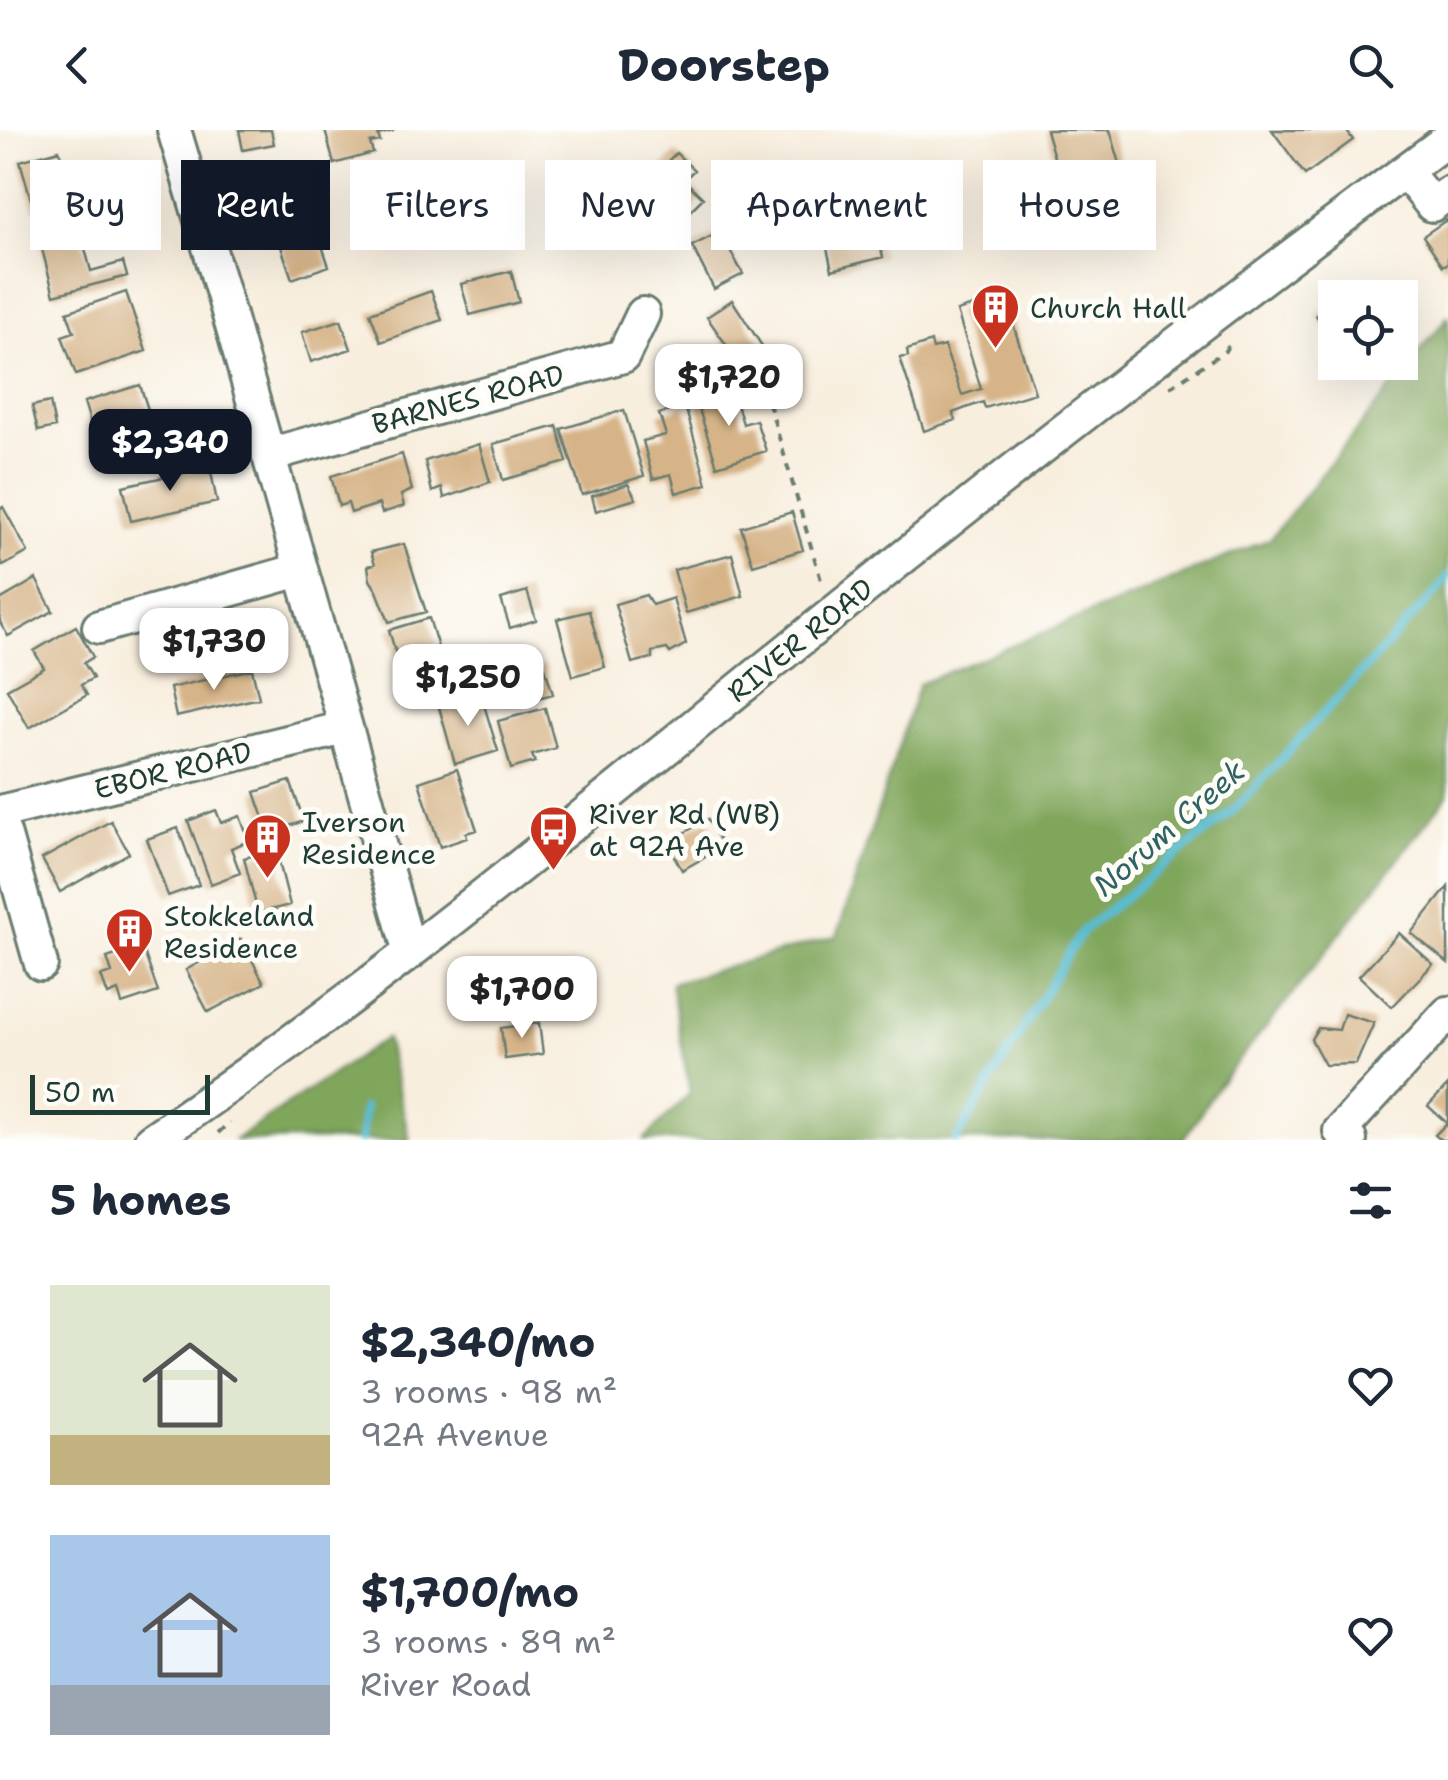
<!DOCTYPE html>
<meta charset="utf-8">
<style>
:root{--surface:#fff;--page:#f2f2f3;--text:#1f2937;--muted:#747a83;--accent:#111827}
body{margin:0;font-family:"Shantell Sans",sans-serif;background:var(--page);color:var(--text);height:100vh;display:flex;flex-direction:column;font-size:38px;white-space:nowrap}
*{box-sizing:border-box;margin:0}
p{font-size:32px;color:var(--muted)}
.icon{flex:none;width:55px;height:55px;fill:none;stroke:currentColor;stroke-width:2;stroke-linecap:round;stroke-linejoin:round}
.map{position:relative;height:1010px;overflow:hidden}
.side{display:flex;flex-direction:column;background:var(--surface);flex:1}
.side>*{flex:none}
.guide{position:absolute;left:30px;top:30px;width:1390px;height:90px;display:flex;gap:20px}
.controls{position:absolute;left:1318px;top:150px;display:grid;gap:20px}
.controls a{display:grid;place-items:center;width:100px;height:100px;border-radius:0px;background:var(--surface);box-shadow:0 10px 40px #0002;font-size:50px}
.scale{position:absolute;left:30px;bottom:25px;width:180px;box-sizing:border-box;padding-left:10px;border:5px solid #1f3d34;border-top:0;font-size:28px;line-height:35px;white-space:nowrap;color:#1f3d34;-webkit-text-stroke:8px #fdfcf7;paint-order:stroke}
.price{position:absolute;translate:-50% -85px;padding:0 22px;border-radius:20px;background:#fff;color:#222;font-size:32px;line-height:65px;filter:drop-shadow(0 2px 5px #0008)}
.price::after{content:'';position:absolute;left:50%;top:60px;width:30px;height:22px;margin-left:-15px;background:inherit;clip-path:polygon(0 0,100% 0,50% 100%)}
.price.selected{background:var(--accent);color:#fff}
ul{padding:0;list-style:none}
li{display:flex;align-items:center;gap:30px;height:250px;padding:0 50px}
li span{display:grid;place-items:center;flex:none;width:280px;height:200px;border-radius:0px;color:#555}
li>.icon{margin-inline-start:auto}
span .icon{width:120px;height:120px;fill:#fffc;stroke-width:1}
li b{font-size:42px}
h2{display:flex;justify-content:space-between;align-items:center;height:120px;padding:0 50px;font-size:42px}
.pill{padding:0 35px;border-radius:0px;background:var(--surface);box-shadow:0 10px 40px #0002;font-size:35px;line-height:90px}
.pill.selected{background:var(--accent);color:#fff}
header{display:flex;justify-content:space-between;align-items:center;height:130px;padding:0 50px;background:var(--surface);font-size:45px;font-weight:700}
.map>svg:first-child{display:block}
</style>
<header><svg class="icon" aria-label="back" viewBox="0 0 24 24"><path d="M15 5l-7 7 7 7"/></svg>Doorstep<svg class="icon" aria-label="search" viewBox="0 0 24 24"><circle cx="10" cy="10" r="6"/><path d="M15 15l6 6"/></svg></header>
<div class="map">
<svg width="1448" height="1010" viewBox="0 0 1448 1010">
<rect width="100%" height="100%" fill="#fdfcf7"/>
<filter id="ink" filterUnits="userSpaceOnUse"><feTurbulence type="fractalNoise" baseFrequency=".01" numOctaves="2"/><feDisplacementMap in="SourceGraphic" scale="20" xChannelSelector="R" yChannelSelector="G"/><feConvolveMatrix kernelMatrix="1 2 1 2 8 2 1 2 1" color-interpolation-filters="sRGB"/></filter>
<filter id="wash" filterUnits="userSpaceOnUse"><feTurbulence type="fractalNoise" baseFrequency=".0048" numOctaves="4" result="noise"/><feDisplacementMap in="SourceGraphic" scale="40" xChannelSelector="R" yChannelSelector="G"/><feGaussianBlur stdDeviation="2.25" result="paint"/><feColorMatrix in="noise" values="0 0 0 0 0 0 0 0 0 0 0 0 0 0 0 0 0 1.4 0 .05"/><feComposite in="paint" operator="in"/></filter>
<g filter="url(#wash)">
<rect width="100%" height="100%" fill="#f8eede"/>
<!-- forest -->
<path fill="#80a65c" stroke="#507248" stroke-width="2.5" d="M1448,186V665L1296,860L1219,954L1183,1010H644L690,963L671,853L837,806L919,554L1270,409Z
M386,908L410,1010H235Z"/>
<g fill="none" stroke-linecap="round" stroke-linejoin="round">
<!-- stream -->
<path stroke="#56bdd4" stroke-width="8" d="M361,1010L364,978
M956,1010L1082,801L1233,681L1437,461L1448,446"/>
</g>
<g id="blocks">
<!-- building -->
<path fill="#d6b488" d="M239,0H271L274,14L243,20Z
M325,0H393V1L378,5L380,11L370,13L373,23L334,34Z
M1046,0H1110L1121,37L1107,67L1069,78Z
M1272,0H1346L1353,10L1305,45Z
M59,20L73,68L34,80L20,31Z
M676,23L694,40L684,50L703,68L682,89L646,53Z
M297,34L298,68L255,69L254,36Z
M619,46L634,85L584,105L568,66Z
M310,81L329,136L292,149L273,93Z
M76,85L91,141L123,132L127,146L54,165L36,96Z
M1448,89V133L1443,136L1423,106Z
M876,101L883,127L832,140L826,114Z
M720,102L743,144L714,159L692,116Z
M511,141L519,172L470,185L461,154Z
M431,161L442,190L381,212L370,183Z
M126,162L146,221L76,245L62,206L74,202L67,182Z
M1004,166L1035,263L985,278L983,272L966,278L953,283L956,290L924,301L900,228L908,226L907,220L931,212L933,219L944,216L962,265L981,259L957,181Z
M732,170L764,219L740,235L707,187Z
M1335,172V213L1316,185Z
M341,190L351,219L311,232L302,202Z
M140,255L152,292L177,284L184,309L103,334L84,272Z
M732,258L743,294L756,290L766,321L717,336L696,270Z
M50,272L55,297L38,301L32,276Z
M685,276L707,354L676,363L671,344L653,349L643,311L666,305L659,284Z
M624,280L644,346L582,365L561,299Z
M557,296L567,332L503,350L493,314Z
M479,314L490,352L444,368L442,358L432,362L425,331Z
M402,324L412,360L401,365L404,376L382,383L379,374L351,383L348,373L339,376L331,346Z
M210,337L217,372L131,391L123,356Z
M628,354L636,369L596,381L592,366Z
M3,377L28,422L3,436L0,430V379Z
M792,382L803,420L753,435L741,397Z
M404,414L426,482L389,492L377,461L370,450L368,436L375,434L371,422Z
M732,424L743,466L686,483L674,440Z
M36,449L53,481L8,506L0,492V470Z
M527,461L536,490L510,498L501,469Z
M646,465L652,475L673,468L686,514L670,523L667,519L652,522V528L632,533L615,474Z
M589,481L605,537L573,546L557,489Z
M429,488L451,560L410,572L389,500Z
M76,496L93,527L84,533L93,548L81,555L87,565L29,598L7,559L44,538L34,521Z
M544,535L553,564L531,570L522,542Z
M252,539L259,568L176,587L170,558Z
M481,565L498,621L455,634L439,577Z
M545,578L556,618L532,625L535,632L511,639L498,591Z
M457,639L477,700L466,703L467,708L440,717L419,652Z
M290,651L304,691L269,703L255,662Z
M216,680L221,693L240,686L249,711L231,718L240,743L211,754L188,691Z
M708,689L723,717L682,740L667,713Z
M111,691L129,723L60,762L42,729Z
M178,698L199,755L168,766L147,709Z
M276,720L290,775L258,783L244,728Z
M1448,757V833L1411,803Z
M1399,803L1433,834L1392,877L1359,846Z
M241,809L264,853L208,882L186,840Z
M142,816L158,862L122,874L118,861L108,865L101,846L112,843L107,828Z
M1344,884L1374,893L1356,934L1325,935L1311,909L1318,898L1339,900Z
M539,893L543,924L505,929L501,898Z
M1448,955V1010H1441L1435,1005L1447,993L1428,976Z"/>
</g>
</g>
<g filter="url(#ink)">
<use href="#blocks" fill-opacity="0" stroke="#6b7b70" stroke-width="2.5"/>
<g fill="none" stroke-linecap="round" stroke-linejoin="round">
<defs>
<path id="minor" d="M174,0L223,164L410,823
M1405,41L1432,75L1448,63
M268,325L623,226L643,184
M99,497L300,440
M0,682L345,598
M0,701L4,703L41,834
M151,1010C384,853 598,673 816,497C1023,330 1234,167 1448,9
M1350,1010L1340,1001L1448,883"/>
</defs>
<!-- minor casing -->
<use href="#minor" stroke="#6b7b70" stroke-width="38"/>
<!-- path -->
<path stroke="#6b7b70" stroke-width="4" stroke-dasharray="8 8" stroke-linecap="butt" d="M658,231L763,253L823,457
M1170,257L1225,221L1232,209
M218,1003L230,992"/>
<!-- minor -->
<use href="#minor" stroke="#fff" stroke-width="32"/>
</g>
</g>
<!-- icons -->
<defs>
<symbol id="building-pin" viewBox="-11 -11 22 30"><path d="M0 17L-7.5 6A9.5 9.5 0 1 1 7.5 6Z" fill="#c8321e" stroke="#fdfcf7"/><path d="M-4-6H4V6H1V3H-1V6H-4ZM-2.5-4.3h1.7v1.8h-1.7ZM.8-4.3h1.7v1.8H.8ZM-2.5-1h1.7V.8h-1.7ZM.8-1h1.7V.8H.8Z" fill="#fff"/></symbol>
<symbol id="bus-pin" viewBox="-11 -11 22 30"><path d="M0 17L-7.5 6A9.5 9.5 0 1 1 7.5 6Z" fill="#c8321e" stroke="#fdfcf7"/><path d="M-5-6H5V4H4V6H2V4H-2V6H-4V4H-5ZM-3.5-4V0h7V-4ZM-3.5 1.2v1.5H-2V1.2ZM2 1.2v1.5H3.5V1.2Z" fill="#fff"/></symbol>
</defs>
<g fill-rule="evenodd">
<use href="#building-pin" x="968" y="150" width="55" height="75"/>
<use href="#bus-pin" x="526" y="672" width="55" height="75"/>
<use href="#building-pin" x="240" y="680" width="55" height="75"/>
<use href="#building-pin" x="102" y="774" width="55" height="75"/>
</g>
<g text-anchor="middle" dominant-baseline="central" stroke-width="10" stroke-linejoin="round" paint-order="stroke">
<!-- poi labels -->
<g font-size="28" fill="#1f3d34" stroke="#fdfcf7" text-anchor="start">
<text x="1030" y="178">Church Hall</text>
<text x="589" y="684">River Rd (WB)<tspan x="589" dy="32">at 92A Ave</tspan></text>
<text x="302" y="692">Iverson<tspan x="302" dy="32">Residence</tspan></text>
<text x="164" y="786">Stokkeland<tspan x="164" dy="32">Residence</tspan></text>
</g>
<!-- street labels -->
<g font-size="28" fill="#1f3d34" stroke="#fdfcf7">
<text transform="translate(468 269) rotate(-15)">BARNES ROAD</text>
<text transform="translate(800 510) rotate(-39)">RIVER ROAD</text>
<text transform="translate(173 640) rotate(-14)">EBOR ROAD</text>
</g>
<!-- water labels -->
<g font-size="30" font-style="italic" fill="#306364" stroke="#fdfcf7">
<text transform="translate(1169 698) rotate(-41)">Norum Creek</text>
</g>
</g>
</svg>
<div class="controls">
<a><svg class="icon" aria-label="locate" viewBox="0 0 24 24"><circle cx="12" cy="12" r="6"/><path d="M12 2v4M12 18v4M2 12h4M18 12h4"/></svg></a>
</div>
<div class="scale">50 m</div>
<b class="price" style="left:729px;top:299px">$1,720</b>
<b class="price selected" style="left:170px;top:364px">$2,340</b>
<b class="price" style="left:214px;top:563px">$1,730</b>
<b class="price" style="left:468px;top:599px">$1,250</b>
<b class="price" style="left:522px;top:911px">$1,700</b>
<div class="guide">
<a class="pill">Buy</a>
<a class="pill selected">Rent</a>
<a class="pill">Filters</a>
<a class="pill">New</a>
<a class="pill">Apartment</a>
<a class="pill">House</a>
</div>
</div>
<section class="side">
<h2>5 homes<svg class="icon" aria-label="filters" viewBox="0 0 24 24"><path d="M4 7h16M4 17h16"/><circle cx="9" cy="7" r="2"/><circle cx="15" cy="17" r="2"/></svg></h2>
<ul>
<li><span style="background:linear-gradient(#dfe7d0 75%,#c2b280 0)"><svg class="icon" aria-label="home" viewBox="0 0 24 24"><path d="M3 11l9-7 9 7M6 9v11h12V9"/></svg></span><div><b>$2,340/mo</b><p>3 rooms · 98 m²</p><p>92A Avenue</p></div><svg class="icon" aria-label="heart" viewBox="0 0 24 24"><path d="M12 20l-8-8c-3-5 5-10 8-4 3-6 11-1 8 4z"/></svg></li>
<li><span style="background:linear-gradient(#a9c7e8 75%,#9aa5b1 0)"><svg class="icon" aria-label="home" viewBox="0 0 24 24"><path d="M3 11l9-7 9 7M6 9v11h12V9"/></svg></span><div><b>$1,700/mo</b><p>3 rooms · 89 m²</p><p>River Road</p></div><svg class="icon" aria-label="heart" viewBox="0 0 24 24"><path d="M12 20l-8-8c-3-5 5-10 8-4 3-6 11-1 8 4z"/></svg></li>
</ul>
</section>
